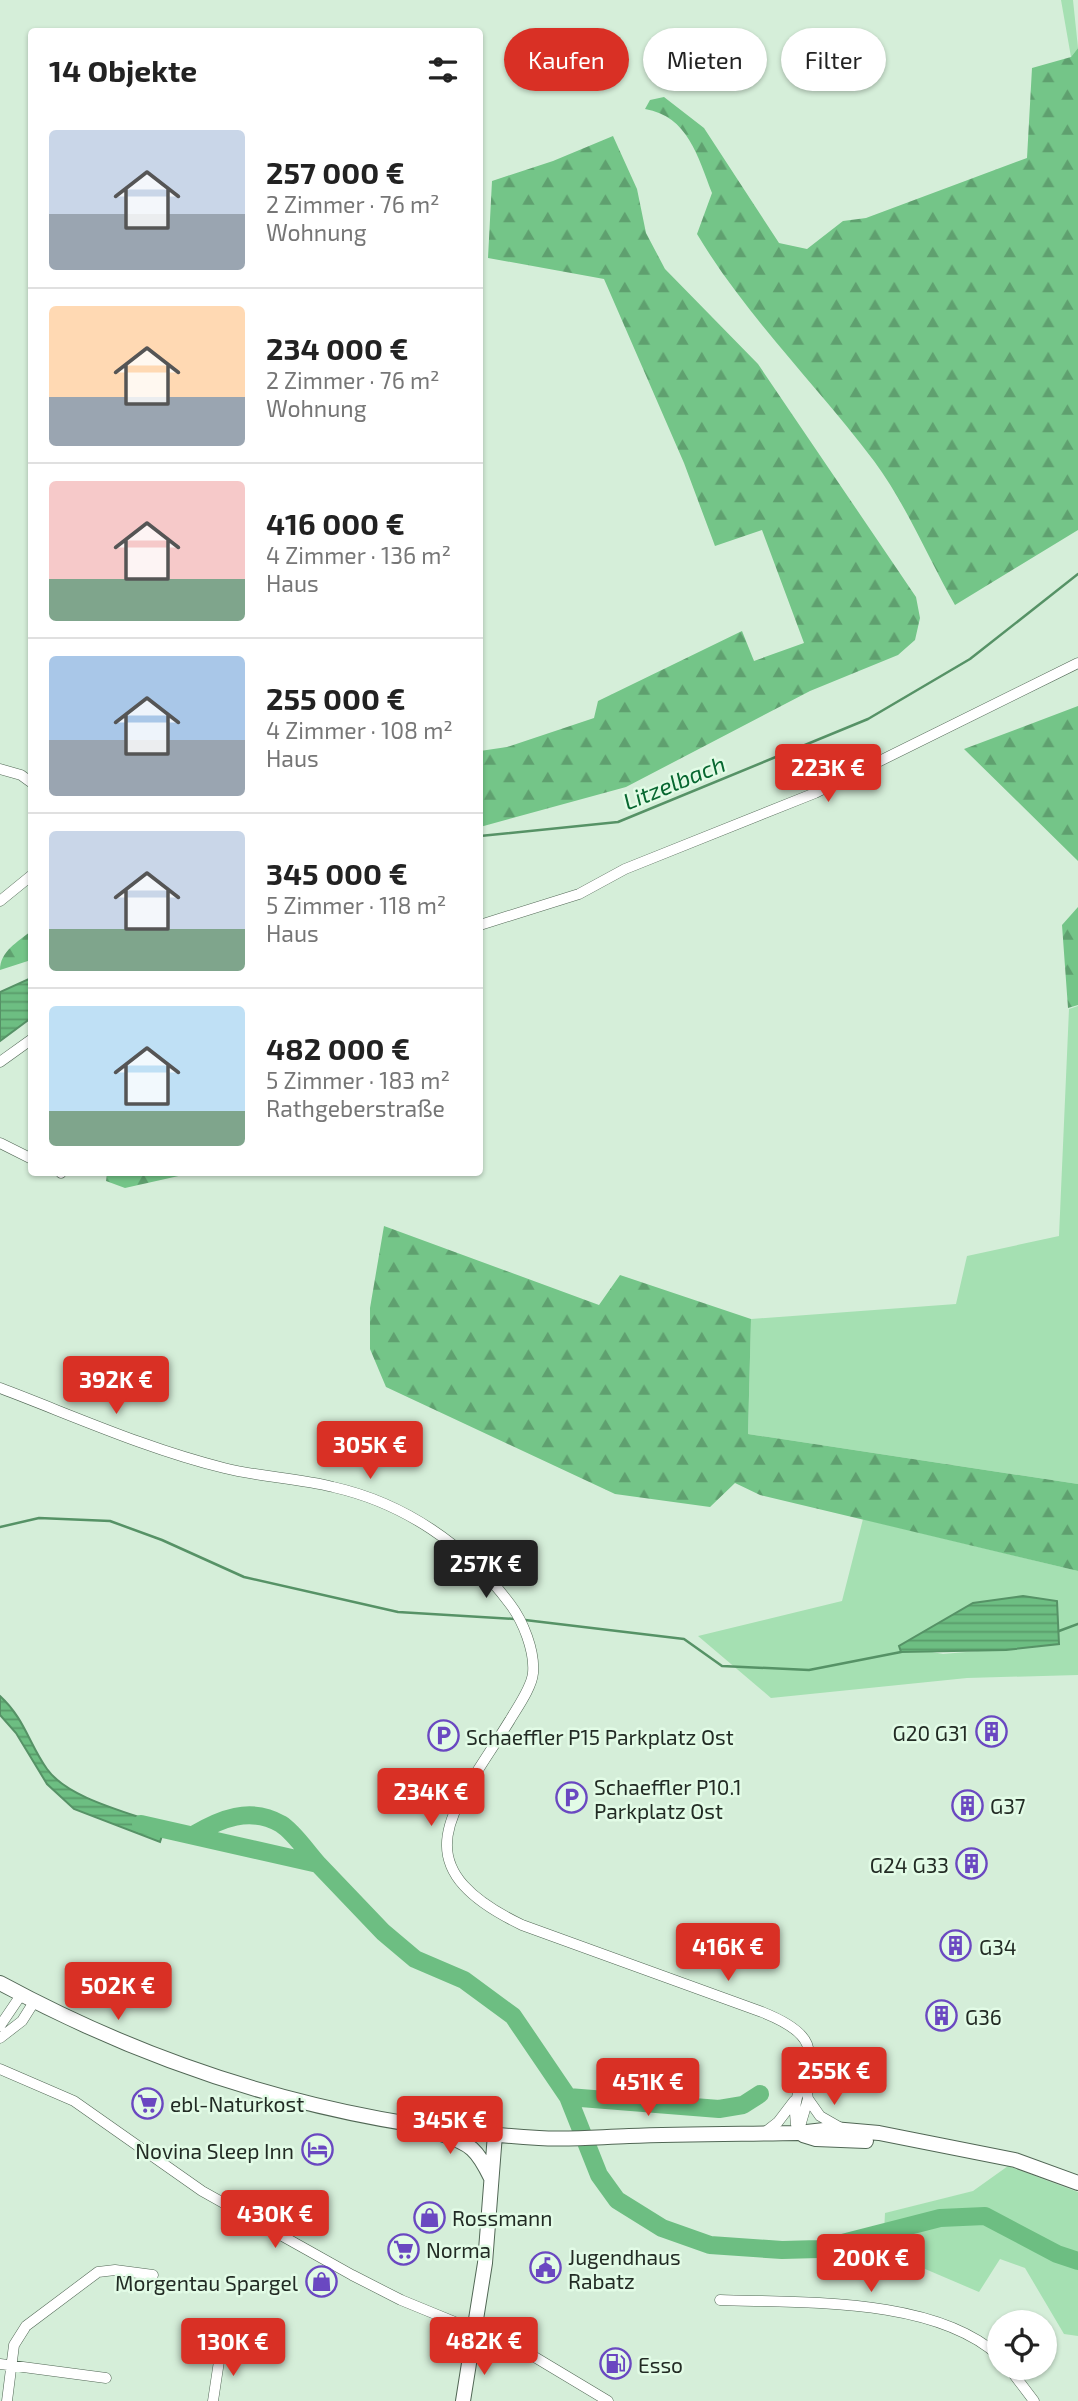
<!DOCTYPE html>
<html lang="de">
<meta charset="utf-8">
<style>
:root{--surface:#fff;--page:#f2f2f2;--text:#222;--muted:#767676;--line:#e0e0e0;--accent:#d93025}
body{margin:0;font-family:"Exo 2",sans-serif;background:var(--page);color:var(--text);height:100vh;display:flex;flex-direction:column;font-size:26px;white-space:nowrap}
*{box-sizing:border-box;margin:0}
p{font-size:23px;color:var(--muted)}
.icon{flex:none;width:38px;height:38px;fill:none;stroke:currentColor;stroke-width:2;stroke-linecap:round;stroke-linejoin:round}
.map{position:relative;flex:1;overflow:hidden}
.drawer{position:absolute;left:28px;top:28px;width:455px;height:1148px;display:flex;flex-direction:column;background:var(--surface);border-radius:7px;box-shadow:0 2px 5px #0004}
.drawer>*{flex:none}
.banner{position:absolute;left:504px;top:28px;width:469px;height:63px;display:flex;gap:14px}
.tools{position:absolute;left:987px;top:2310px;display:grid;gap:14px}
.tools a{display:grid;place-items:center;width:70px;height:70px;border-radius:50%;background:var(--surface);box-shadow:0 2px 5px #0004;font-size:35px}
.price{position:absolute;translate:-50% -60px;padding:0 16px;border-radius:7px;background:var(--accent);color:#fff;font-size:23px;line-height:46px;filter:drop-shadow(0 2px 4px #0008)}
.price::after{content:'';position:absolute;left:50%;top:42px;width:21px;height:16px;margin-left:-10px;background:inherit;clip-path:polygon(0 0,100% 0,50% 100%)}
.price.current{background:#222;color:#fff}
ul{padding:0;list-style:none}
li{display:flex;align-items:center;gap:21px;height:175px;padding:0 21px}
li+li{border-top:2px solid var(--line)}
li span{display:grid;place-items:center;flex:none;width:196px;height:140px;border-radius:7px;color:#555}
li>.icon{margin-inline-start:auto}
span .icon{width:84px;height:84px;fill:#fffc;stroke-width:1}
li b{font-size:30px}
h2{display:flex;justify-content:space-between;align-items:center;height:84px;padding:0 21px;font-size:30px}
.chip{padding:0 24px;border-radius:32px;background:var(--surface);box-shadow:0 2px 5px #0004;font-size:24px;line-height:63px}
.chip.current{background:var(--accent);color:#fff}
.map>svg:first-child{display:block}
</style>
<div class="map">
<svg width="1078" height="2401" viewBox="0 0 1078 2401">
<defs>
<pattern id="forest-firs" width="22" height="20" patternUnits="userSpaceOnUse" patternTransform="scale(1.75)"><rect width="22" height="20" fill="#74c588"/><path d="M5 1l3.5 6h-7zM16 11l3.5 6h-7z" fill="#5fa06f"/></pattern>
<pattern id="water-rules" width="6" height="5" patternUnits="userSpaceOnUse" patternTransform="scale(1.75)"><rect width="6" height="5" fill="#6dbe82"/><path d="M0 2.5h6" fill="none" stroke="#599b6a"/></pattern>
</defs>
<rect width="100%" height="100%" fill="#d5eed9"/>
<!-- green -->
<path fill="#a5e0b2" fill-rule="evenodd" d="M1061,0H1073L1078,48L1071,57Z
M1078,1006V1484L748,1434L751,1319L956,1304L967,1256L1059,1236L1069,1009Z
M863,1519L1078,1571V1675L967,1678L771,1698L698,1636L842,1601ZM973,1603L1058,1644L943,1654L899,1646Z
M1008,2166L1078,2192V2336L1064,2334L1025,2268L1000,2259L979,2292L883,2251L885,2213L973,2191Z"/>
<!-- forest -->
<path fill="url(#forest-firs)" d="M1078,48V530L955,605C928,558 906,504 874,461C816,384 746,316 697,234L712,193C698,157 688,116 645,109L650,100L664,97L704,128L779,243L807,249L843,221L866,218L1027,158L1032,68L1071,57Z
M613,136L637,189L646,233L665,269L758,364L916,597L920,618L915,640L898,655L810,691L626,787L480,827V751L507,747L594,718L598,701L742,631L754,661L804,643L762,530L715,546L684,463L604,279L488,258L492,181L553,161Z
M1078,706V861L964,749Z
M1078,907V1005L1068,1008L1062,925Z
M31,931V960L0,970C0,951 18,942 31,931Z
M107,1173V1172L192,1173L125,1188L106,1181Z
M384,1226L599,1305L620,1275L751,1319L748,1434L1078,1484V1571L760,1495L735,1483L710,1507L615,1494L386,1387L370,1349V1308Z"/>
<!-- water -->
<path fill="url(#water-rules)" stroke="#569266" stroke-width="2" d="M31,978V1018L0,1041V992Z
M1023,1596L1057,1601L1059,1644L1006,1650L901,1652L899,1646L973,1603Z
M0,1696C25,1719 29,1744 47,1769C68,1799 131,1813 165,1826L160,1842L74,1809L47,1784L16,1733L0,1715Z"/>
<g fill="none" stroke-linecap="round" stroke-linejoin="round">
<!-- stream -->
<path stroke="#569266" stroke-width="2.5" d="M480,836L618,822L868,719L970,659L1078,574
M0,1527L39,1518L110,1521L162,1540L244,1577L398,1612L515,1619
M525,1620L684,1639L722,1666L809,1670L901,1652
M1059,1631L1078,1624"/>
<!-- river -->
<path stroke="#6dbe82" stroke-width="18" d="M141,1824L318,1864L383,1932L415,1959L464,1980L513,2016L568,2097L599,2175L617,2200L662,2228L710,2245L782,2250L819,2249L940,2218L985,2216L1057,2254L1078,2261
M193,1835C220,1819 250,1806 281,1824C294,1832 307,1852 318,1864
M568,2097L719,2109L743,2105L760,2094"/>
<defs>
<path id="street" d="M0,769L21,775L32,783
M0,901L32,875
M480,925L579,894L625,869L815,793L1078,663
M0,1062L32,1039
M0,1143L32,1159
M61,1172V1173
M0,1388C74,1416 147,1449 224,1468C259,1477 297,1478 333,1487C404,1503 466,1545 510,1604C523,1621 535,1651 533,1673C532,1687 517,1708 510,1720C456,1808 395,1864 522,1925L762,2012C853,2048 780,2075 798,2133
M0,2026L21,1995
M0,2038L22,2021L34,2002
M0,2069L74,2101L202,2191L352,2275L401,2300L523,2350L608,2401
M808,2099L820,2116L841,2128
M764,2133L778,2122L794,2101
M798,2133L808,2099L805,2079
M720,2300C804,2303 934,2297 999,2356
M0,2364L106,2378
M1009,2368L1034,2401
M7,2401L14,2345L26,2326L98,2272L115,2270L153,2275
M213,2401L221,2348"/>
<path id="secondary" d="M0,1983C168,2074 348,2127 539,2138C569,2140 599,2137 629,2136C685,2134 742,2134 798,2133L833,2129L879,2133L1015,2160L1078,2183
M441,2134C471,2144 477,2149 491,2178
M803,2135L816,2139L866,2141
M463,2401L485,2263L495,2134"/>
</defs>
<!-- street casing -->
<use href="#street" stroke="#516755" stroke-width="11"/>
<!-- secondary casing -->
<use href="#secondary" stroke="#516755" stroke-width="16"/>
<!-- street -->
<use href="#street" stroke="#fff" stroke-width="10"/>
<!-- secondary -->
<use href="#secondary" stroke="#fff" stroke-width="14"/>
</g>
<!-- icons -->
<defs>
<symbol id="building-ring" viewBox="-11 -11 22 22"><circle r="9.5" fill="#e2fbe6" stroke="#6a48c1" stroke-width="1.5"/><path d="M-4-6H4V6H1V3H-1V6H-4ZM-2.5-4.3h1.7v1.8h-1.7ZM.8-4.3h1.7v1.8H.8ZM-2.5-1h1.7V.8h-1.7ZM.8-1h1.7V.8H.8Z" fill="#6a48c1"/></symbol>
<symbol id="parking-ring" viewBox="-11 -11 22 22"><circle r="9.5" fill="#e2fbe6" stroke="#6a48c1" stroke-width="1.5"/><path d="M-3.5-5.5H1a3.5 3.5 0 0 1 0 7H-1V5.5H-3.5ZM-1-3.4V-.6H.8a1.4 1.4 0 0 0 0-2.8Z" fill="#6a48c1"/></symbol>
<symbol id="supermarket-ring" viewBox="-11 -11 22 22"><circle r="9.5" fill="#e2fbe6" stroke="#6a48c1" stroke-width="1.5"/><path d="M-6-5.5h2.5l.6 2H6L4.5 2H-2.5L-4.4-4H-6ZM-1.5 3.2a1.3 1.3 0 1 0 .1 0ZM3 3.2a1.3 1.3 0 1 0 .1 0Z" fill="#6a48c1"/></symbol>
<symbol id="hotel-ring" viewBox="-11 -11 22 22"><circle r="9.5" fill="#e2fbe6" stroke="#6a48c1" stroke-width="1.5"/><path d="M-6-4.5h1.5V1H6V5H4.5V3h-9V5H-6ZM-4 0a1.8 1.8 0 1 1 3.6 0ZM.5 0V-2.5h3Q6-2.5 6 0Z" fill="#6a48c1"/></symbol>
<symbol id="shop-ring" viewBox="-11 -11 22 22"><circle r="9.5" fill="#e2fbe6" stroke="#6a48c1" stroke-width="1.5"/><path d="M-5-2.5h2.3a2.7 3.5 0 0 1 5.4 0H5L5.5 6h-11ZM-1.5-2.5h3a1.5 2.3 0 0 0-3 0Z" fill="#6a48c1"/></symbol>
<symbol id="civic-ring" viewBox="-11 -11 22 22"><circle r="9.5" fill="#e2fbe6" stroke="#6a48c1" stroke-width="1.5"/><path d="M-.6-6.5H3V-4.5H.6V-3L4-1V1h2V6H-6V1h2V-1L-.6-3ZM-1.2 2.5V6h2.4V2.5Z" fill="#6a48c1"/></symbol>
<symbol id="fuel-ring" viewBox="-11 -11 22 22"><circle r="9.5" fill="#e2fbe6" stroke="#6a48c1" stroke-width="1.5"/><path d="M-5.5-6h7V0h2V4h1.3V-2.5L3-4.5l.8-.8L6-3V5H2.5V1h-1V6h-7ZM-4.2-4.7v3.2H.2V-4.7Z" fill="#6a48c1"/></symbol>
</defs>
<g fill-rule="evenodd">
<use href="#building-ring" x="974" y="1714" width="35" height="35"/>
<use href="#parking-ring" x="426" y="1718" width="35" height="35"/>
<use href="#parking-ring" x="554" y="1780" width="35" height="35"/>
<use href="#building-ring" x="950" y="1788" width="35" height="35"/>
<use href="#building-ring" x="954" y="1846" width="35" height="35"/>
<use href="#building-ring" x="938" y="1928" width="35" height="35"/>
<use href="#building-ring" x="924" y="1998" width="35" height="35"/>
<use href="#supermarket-ring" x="130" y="2086" width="35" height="35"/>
<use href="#hotel-ring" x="300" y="2132" width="35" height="35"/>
<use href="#shop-ring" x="412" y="2200" width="35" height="35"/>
<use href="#supermarket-ring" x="386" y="2232" width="35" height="35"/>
<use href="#civic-ring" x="528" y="2250" width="35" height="35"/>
<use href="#shop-ring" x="304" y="2264" width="35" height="35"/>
<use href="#fuel-ring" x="598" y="2346" width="35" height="35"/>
</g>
<g text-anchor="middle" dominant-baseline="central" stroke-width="5" stroke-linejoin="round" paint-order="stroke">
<!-- poi labels -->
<g font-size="21" fill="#222b24" stroke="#e2fbe6" text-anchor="start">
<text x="968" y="1732" text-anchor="end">G20 G31</text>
<text x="466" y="1736">Schaeffler P15 Parkplatz Ost</text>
<text x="594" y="1786">Schaeffler P10.1<tspan x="594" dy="24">Parkplatz Ost</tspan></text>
<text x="990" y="1805">G37</text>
<text x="949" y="1864" text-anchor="end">G24 G33</text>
<text x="979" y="1946">G34</text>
<text x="965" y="2016">G36</text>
<text x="170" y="2103">ebl-Naturkost</text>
<text x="294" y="2150" text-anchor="end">Novina Sleep Inn</text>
<text x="452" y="2217">Rossmann</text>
<text x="426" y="2249">Norma</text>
<text x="568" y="2256">Jugendhaus<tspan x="568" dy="24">Rabatz</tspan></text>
<text x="298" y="2282" text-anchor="end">Morgentau Spargel</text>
<text x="638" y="2364">Esso</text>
</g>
<!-- water labels -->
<g font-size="23" font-style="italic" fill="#076730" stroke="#e2fbe6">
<text transform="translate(674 782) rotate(-22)">Litzelbach</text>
</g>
</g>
</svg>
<div class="tools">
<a><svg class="icon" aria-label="locate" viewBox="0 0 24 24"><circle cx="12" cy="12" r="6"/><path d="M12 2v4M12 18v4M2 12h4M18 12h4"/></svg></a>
</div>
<b class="price" style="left:828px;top:804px">223K €</b>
<b class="price" style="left:116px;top:1416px">392K €</b>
<b class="price" style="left:370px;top:1481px">305K €</b>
<b class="price current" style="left:486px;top:1600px">257K €</b>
<b class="price" style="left:431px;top:1828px">234K €</b>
<b class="price" style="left:728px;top:1983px">416K €</b>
<b class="price" style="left:118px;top:2022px">502K €</b>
<b class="price" style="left:834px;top:2107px">255K €</b>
<b class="price" style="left:648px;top:2118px">451K €</b>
<b class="price" style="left:450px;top:2156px">345K €</b>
<b class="price" style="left:275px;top:2250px">430K €</b>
<b class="price" style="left:871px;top:2294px">200K €</b>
<b class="price" style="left:484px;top:2377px">482K €</b>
<b class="price" style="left:233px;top:2378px">130K €</b>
<div class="banner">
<a class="chip current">Kaufen</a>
<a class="chip">Mieten</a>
<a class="chip">Filter</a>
</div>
<section class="drawer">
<h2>14 Objekte<svg class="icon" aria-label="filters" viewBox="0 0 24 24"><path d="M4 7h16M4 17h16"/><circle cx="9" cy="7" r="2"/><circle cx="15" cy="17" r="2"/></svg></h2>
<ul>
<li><span style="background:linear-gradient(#c9d6e8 60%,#9aa5b1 0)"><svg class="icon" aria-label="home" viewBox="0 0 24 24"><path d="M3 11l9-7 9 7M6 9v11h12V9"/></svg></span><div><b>257 000 €</b><p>2 Zimmer · 76 m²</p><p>Wohnung</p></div></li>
<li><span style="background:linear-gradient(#ffd9b3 65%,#9aa5b1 0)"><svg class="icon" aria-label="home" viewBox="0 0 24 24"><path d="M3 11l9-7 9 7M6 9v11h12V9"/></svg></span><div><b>234 000 €</b><p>2 Zimmer · 76 m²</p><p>Wohnung</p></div></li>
<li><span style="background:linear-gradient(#f6c9c9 70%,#7fa58c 0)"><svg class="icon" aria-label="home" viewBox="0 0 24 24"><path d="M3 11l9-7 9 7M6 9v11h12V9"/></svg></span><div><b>416 000 €</b><p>4 Zimmer · 136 m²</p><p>Haus</p></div></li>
<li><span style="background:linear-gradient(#a9c7e8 60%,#9aa5b1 0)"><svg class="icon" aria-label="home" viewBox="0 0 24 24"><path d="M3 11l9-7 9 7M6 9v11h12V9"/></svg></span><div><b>255 000 €</b><p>4 Zimmer · 108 m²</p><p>Haus</p></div></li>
<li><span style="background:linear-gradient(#c9d6e8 70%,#7fa58c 0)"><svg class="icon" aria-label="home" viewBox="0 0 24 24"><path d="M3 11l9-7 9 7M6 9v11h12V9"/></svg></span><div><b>345 000 €</b><p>5 Zimmer · 118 m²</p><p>Haus</p></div></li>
<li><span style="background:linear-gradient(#bfe0f5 75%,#7fa58c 0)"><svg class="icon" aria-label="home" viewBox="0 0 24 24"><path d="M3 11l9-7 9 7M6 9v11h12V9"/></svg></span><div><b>482 000 €</b><p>5 Zimmer · 183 m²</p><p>Rathgeberstraße</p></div></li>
</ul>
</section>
</div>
